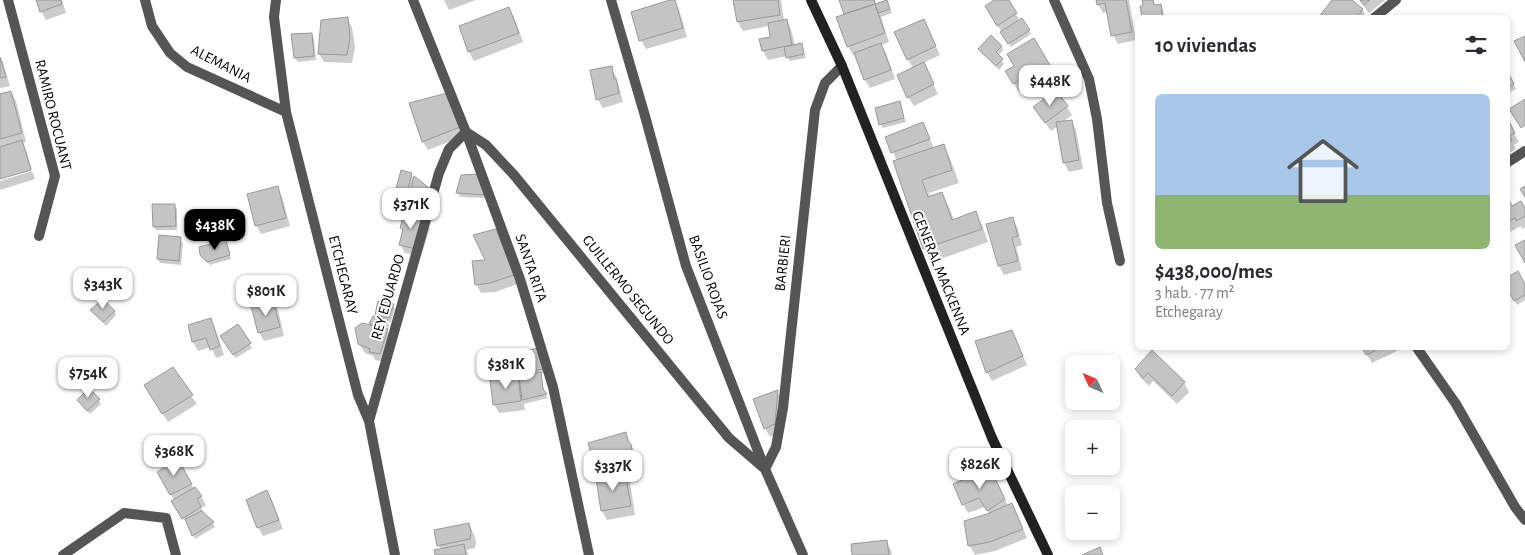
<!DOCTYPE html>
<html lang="es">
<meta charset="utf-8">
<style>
:root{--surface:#fff;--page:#f2f2f3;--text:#2b2b33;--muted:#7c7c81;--line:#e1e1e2;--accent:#000}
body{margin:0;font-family:"Alegreya Sans",sans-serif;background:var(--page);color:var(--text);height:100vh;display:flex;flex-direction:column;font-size:19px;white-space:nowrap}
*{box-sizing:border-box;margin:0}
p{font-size:16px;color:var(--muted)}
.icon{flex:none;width:28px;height:28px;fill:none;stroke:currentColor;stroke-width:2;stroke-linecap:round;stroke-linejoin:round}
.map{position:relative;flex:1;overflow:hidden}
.sheet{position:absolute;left:1135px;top:15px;width:375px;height:335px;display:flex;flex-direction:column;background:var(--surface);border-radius:8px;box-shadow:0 2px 8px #0003}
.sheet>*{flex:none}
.needle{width:32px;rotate:314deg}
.tools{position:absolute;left:1065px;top:355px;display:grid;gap:10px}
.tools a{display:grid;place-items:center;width:55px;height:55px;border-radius:8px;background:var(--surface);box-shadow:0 2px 8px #0003;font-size:25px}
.price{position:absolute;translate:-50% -42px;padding:0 11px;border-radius:10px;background:#fff;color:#222;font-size:16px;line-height:32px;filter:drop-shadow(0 1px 2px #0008)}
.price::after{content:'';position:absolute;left:50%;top:30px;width:15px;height:11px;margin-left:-8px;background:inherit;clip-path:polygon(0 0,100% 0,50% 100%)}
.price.selected{background:var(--accent);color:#fff}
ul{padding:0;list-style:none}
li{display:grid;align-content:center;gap:10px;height:265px;padding:0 20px}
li+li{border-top:1px solid var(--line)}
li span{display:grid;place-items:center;height:155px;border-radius:8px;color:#555}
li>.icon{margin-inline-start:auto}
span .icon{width:90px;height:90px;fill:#fffc;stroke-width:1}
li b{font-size:21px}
h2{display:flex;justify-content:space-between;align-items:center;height:60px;padding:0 20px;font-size:21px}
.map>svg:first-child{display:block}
</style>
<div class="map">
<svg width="1525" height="555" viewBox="0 0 1525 555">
<rect width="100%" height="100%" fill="#fff"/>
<!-- shadow -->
<path fill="#0003" d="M37,0H62L66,13L46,20L41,11Z
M444,0H476L449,10Z
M674,0L679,9L687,37L646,49L641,40Z
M735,0H781L784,21H786L791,29L795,46L802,45L806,58L790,61L787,56L768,60L763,51L760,40L772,38L769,26L743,31L738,22Z
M841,0H875L876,4L887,1L892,13L881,17L889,42L881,45L886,53L895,79L870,88L865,80L856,54L853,55L848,46L846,15Z
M997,0H1008L1020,21L1022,20L1031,34L1011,47L991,15Z
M1097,0H1129L1136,40L1118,44L1113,35L1108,12L1103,13L1098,4Z
M1143,0H1158H1154L1155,6L1161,5L1163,10L1164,18H1143L1144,7Z
M1334,0H1350L1362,10L1367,18H1320Z
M1359,0H1385L1369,13Z
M509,9L514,17L523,42L474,61L469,52L460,27Z
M347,19L352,27L355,47L352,63L324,62L319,54Z
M928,29L940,55L923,63L938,94L914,106L908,97L913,68L908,59Z
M311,35L314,39L316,60L298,62L295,58Z
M1033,40L1063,91L1058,94L1072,115L1063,122L1071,121L1076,130L1083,169L1069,172L1064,163L1058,126L1051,131L1040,116L1046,99L1039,89L1034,92L1030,85L1019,92L1006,71L1015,66Z
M1001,46L1003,50L998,56L1004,64L999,70L979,49Z
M0,57L3,62L10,86L0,88Z
M611,68L616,76L623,102L603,108L598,100L591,71Z
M1508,74L1516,89L1508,93Z
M11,92L16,101L26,142L22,143L26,150L32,169L0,178V95Z
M446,94L464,136L428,150L423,142Z
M899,103L906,122L883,128L880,124Z
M1508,122L1519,142L1514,145L1516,149L1508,154Z
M923,124L934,148L943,145L950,158L959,183L929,193L930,198L942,194L949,207L954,220L975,213L982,225L988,242L932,262L924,249L895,162L897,161L887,138Z
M32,171L35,179L0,190V181Z
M411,174L414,180L432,192L437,201L430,225L428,224L430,228L421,257L405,253L400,245L403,231L401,228L405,215L395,212L392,208Z
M462,176L486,192L485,198L460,197L458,193Z
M277,188L282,197L290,226L261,234L256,225Z
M1508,200L1512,208L1525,210V227L1522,229L1521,226L1508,233Z
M174,205L177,209V230H156L154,226Z
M1012,218L1017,227L1022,245L1016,247L1022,270L1004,275L999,266L988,225Z
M496,230L501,239L518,284L495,292L481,293L476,284L487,261Z
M180,239L183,243L181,265L160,263L158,259Z
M226,242L231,259L210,265L201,255Z
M1517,273L1525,286V300L1517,305L1508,289V278Z
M273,301L278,310L284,336L264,341L259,332Z
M393,305L395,309L391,322L387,321L389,325L387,330L392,339L384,362L375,360L373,356L365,353L359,344L372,327L371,324L378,318L376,314Z
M92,310L114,311L116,315L106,326Z
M210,320L215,329L224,355L216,358L211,347L198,351L193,342L190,326Z
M238,326L252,348L236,358L222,336Z
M1012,332L1027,365L992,381L987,372Z
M1363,348H1395L1397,351L1372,363Z
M538,349L544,373L540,374L542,378L544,393L548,398L524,404L525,410L499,413L494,404L517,378L521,385L522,377L520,374Z
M1153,352L1184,383L1189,392L1177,404L1153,381L1149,386L1141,378L1136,370Z
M172,369L197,404L168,422L150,394Z
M777,391L782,400L780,433L770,437L765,428Z
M99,400L101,404L90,414L81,404Z
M625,433L636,454L637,467L624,468L625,471L601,475L596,467Z
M177,460L194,489L201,496L206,505L201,508L205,515L215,527L195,539L189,526L177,510L174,500L158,472Z
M625,474L630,483L635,515L607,520L602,511L597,479Z
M994,478L1008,506L1012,505L1017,514L1027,538L995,551L975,555L970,546L965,522L990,514L985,507L968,513L963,504Z
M267,491L272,500L283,529L263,536L258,527Z
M469,525L474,534L476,542L475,548L466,550L469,555H436L441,550L439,546L436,531Z
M886,541L891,550L892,555H853Z"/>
<!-- building -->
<path fill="#c4c4c4" stroke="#999" d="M36,0H61L62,4L40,12Z
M670,0H675L683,28L639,41L631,12Z
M733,0H778L780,15L737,22Z
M839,0H874L875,4L844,14Z
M887,0L890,9L878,13L875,4Z
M994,0H1009L1017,13L997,26L985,6Z
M1096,0H1126L1132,32L1111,36L1105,3L1097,5Z
M1142,0H1153L1154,5L1161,4L1163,18H1142L1140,6H1143Z
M1332,0H1352L1363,9L1357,18H1318Z
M1360,0H1370L1364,5Z
M875,4L885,33L847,47L836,17Z
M509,7L519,33L468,52L459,26Z
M348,17L350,38L347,55L318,54L321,20Z
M1022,18L1030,30L1008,44L1000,32Z
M787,19L792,45L762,51L759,39L770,37L768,23Z
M924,19L936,46L907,60L894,32Z
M312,33L314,56L294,58L291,34Z
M991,35L1002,46L996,52L1003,59L996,66L978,49Z
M1525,36V62L1514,41Z
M1034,38L1060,82L1040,93L1033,81L1028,84L1024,77L1013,84L1005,71L1014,66L1007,54Z
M802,43L804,54L786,58L784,47Z
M881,43L891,70L864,80L854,53Z
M0,57L6,77L0,78Z
M924,62L934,84L907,98L897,75Z
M612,66L614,79H616L619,93L596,100L590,70Z
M1508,72L1514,84L1508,88Z
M1056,90L1068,106L1045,123L1033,107Z
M11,91L22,133L0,139V94Z
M447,93L460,127L422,142L409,103Z
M1525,99V125L1521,128L1509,109Z
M900,101L904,118L879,125L875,108Z
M1508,119L1515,133L1510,136L1512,140L1508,143Z
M1072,120L1079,160L1063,163L1056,122Z
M923,122L930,139L891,153L885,137Z
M22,140L31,170L0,179V147Z
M944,144L952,170L922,180L928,197L942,192L952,220L976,211L982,229L923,249L893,161Z
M401,170L412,173L402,211L391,208Z
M480,174L485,186L483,195L456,193L461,175Z
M414,176L433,191L425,217L405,212Z
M278,186L286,218L255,226L247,194Z
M1525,186V197L1520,189Z
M1508,198L1512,206L1521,201L1525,208V216L1516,221L1515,218L1508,222Z
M152,204H175L176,226L153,227Z
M404,213L425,218L416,249L399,245L403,229L400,228Z
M1013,217L1018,236L1012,238L1018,261L998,266L986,224Z
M496,229L514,275L490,283L475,285L472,261L485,260L473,235Z
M159,235L181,237L179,261L157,259Z
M226,240L230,255L207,262L200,255L199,247Z
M1525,240V263L1515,245Z
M1518,271L1525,284V295L1514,301L1508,291V277Z
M103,299L115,311L103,322L90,310Z
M273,300L280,327L258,333L251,306Z
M378,301L394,304L389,318L375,315Z
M373,316L388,320L384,327L369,324Z
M211,318L220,346L210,350L206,338L192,342L188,325Z
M362,323L388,329L380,354L369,352L370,349L358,344L355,328Z
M238,324L251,343L233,355L220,336Z
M1012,330L1023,356L986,373L975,341Z
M538,348L543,369L519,374L514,353Z
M1362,348H1381L1366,355Z
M1152,350L1185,382L1172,396L1148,373L1143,378L1135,369Z
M173,367L193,395L162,414L144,385Z
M541,372L543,389L547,394L522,400L519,376Z
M518,376L521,401L493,405L490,380Z
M89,388L100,399L87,411L77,400Z
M778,390L775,424L764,429L753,399Z
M626,432L628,441L631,444L633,459L620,460V462L595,467L588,443Z
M178,459L192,484L170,495L157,472Z
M990,468L1005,499L987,511L979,498L962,505L953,484Z
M625,472L631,506L601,511L596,478Z
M195,487L202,496L197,499L201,507L182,519L171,501Z
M267,490L279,520L257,528L246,500Z
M1012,503L1023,529L990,542L968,546L964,521L987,514Z
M202,511L214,522L192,536L185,519Z
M469,523L471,532L470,539L437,546L434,530Z
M887,540L889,555H852L851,544Z
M464,544L466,555H435L434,550Z
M1100,547L1103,555H1082Z"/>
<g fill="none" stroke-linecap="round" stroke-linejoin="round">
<!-- street -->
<path stroke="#555" stroke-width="10" d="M8,0L55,176L39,236
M145,0L152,26L170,53L187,67L286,112
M276,0L274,17L286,112L358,395L369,421L395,555
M413,0L466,132L520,279L553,387L589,555
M611,0L645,116L686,266L765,469L803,555
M1054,0L1089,79L1097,119L1107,203L1120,261
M1374,18L1396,0
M1508,162L1525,151
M1417,348L1456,404L1515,507L1525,520
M369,421L439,173L449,149L466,132L486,145L514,175L729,438L765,469L776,447L783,408L815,110L825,83L842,66
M63,555L124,513L166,518L176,555"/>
<!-- secondary -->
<path stroke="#222" stroke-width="10" d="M811,0L842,66L992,438L1048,555"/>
</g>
<g text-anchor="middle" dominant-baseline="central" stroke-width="4" stroke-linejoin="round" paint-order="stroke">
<!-- street labels -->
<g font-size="15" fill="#000" stroke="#fff">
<text transform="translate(221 64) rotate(27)">ALEMANIA</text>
<text transform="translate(53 115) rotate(76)">RAMIRO ROCUANT</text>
<text transform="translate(783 263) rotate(-84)">BARBIERI</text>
<text transform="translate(531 268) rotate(71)">SANTA RITA</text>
<text transform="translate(941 273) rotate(68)">GENERAL MACKENNA</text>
<text transform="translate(343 275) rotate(76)">ETCHEGARAY</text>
<text transform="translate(708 277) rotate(70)">BASILIO ROJAS</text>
<text transform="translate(628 290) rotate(51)">GUILLERMO SEGUNDO</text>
<text transform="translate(388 297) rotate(-74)">REY EDUARDO</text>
</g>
</g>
</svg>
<div class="tools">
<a><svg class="needle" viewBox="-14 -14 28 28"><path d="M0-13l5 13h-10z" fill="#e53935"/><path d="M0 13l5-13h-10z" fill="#7c7c81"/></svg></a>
<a>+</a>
<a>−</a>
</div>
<b class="price" style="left:1050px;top:107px">$448K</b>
<b class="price" style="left:411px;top:230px">$371K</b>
<b class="price selected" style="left:215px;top:251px">$438K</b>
<b class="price" style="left:103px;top:310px">$343K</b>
<b class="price" style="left:266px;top:317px">$801K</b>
<b class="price" style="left:506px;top:390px">$381K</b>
<b class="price" style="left:88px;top:399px">$754K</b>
<b class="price" style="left:174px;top:477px">$368K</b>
<b class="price" style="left:980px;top:490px">$826K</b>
<b class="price" style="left:613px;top:492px">$337K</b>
<section class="sheet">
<h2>10 viviendas<svg class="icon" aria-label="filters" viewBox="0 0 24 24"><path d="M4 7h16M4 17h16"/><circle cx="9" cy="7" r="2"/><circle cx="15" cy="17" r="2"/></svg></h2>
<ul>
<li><span style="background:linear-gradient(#a9c7e8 65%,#8fb573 0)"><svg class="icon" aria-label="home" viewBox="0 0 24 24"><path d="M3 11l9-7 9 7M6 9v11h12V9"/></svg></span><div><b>$438,000/mes</b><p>3 hab. · 77 m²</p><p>Etchegaray</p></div></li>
</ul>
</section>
</div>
